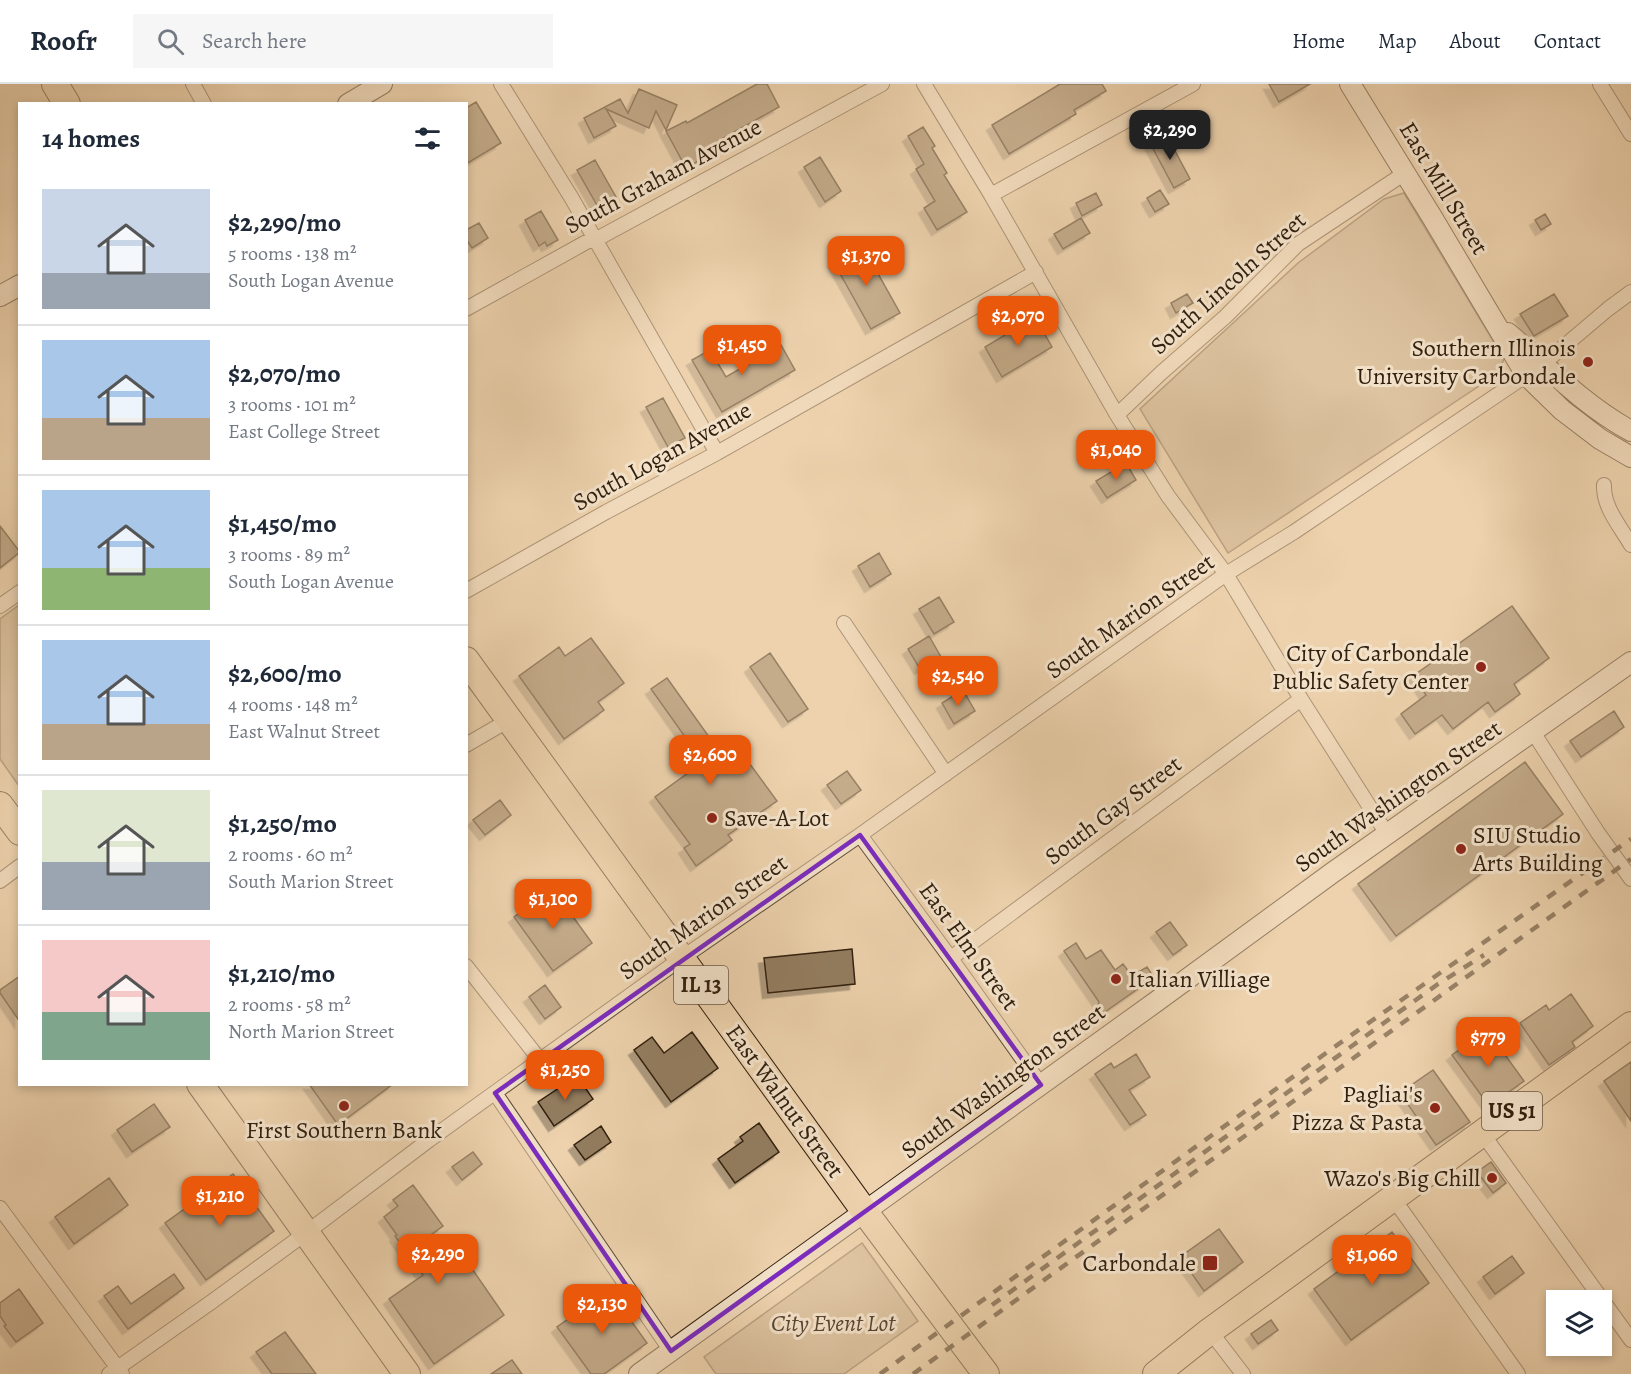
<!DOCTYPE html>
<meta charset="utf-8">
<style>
:root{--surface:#fff;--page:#f6f6f7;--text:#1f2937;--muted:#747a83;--line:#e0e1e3;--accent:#ea580c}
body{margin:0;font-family:Alegreya,serif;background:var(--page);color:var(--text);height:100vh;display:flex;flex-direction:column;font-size:22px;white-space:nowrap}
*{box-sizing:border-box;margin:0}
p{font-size:20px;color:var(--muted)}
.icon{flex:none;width:33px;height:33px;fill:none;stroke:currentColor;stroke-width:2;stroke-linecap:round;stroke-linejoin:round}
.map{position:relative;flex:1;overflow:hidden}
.side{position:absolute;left:18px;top:18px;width:450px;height:984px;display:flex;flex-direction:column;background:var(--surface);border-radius:0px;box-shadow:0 3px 9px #0003}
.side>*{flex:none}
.buttons{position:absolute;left:1546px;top:1206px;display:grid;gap:12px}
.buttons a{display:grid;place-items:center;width:66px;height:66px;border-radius:0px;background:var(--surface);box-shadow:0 3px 9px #0003;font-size:30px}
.price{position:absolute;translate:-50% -51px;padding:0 14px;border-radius:12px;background:var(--accent);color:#fff;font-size:20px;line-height:39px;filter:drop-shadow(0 2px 3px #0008)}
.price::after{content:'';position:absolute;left:50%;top:36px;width:18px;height:14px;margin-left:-9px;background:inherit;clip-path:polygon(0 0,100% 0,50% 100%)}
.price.selected{background:#222;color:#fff}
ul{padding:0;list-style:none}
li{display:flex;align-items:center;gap:18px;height:150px;padding:0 24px}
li+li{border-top:2px solid var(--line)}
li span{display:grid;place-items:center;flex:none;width:168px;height:120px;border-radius:0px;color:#555}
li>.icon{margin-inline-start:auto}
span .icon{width:72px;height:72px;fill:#fffc;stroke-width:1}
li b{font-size:26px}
h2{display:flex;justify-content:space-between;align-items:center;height:72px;padding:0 24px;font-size:26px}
header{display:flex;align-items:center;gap:36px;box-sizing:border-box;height:84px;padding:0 30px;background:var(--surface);border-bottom:2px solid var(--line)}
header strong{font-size:28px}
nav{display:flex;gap:33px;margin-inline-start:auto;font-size:21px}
.search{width:420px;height:54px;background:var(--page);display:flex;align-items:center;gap:15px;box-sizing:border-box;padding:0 21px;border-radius:0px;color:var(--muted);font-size:22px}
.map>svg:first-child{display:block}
</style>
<header>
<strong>Roofr</strong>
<div class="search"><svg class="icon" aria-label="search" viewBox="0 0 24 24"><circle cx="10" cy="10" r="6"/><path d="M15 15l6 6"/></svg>Search here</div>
<nav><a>Home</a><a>Map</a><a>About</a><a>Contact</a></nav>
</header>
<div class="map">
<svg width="1631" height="1290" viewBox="0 0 1631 1290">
<defs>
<filter id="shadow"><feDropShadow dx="-5.5" dy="5.5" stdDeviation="0" flood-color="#0004"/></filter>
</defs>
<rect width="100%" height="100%" fill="#edd2ad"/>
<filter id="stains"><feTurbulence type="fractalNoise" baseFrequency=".00333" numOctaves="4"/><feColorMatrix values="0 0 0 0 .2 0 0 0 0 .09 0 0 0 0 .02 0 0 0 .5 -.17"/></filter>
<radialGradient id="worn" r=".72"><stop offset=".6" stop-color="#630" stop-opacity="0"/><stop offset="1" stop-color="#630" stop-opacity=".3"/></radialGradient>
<!-- green -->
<path fill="#cdb492" stroke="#806a50" stroke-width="1.5" d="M1404,109L1504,275L1497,290L1228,469L1140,325L1298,179L1384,115Z
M19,521V702L0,675V535Z
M862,1159L918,1237L844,1290H716L704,1273Z"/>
<!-- building -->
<path fill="#937d61" stroke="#32200f" stroke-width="1.5" filter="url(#shadow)" d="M757,0H767L779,23L702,66L706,73L686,84L666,47L686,37L687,39Z
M1060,0H1102L1106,7L1074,26L1076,30L1009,70L992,41Z
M1269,0H1310L1279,18Z
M639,5L677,21L666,46L656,27L649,44L606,25L616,42L594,54L584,34L620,15L628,29Z
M476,18L501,59L466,80V24Z
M923,43L935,62L932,64L947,89L944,91L967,128L937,146L924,124L935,117L916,85L924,80L908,52Z
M1166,50L1190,95L1174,104L1150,59Z
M820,73L841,107L825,118L804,83Z
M595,76L616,113L598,123L577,86Z
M1160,106L1169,120L1155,128L1147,114Z
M1096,109L1102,121L1082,132L1076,119Z
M541,127L558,156L547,162L545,158L539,162L525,136Z
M1545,130L1551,140L1541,146L1535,136Z
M1081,134L1090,149L1063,165L1054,150Z
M479,139L488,154L472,164L466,155V146Z
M862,161L900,229L871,245L833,177Z
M1187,210L1193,219L1176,229L1171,219Z
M1554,210L1568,232L1534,252L1520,230Z
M1035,233L1052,263L1002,293L985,263Z
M781,261L795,286L722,328L692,276L710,266L726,293Z
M663,314L685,354L668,363L646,323Z
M1126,379L1136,396L1107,414L1096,397Z
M0,442L20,468L0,484Z
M879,469L891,490L870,503L858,482Z
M939,513L954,538L934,550L919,525Z
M1512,522L1549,574L1514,600L1520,610L1495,628L1488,618L1453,645L1442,631L1415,650L1401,630L1426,611L1413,592Z
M929,552L941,573L920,585L908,565Z
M591,554L624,599L598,618L604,626L564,655L519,592L559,563L565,572Z
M770,569L808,625L788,638L750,583Z
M667,594L719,667L733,657L777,717L728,751L732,756L696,782L684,764L690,760L655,713L703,678L651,605Z
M963,606L975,627L954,640L942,619Z
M1614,627L1624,643L1581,673L1570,657Z
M1525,678L1563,730L1396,852L1358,800Z
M847,687L861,706L841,720L827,701Z
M500,716L511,731L485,751L473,736Z
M553,805L592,859L553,887L514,833Z
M1170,838L1187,861L1173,871L1156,848Z
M1076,859L1086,875L1101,866L1115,886L1123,880L1132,892L1147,883L1153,892L1145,897L1146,899L1102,930L1098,922L1099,918L1064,867Z
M852,865L855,900L768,909L764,874Z
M20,892V938L0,909V906Z
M545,901L561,923L545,935L529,913Z
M1571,910L1593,942L1572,958L1575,963L1549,981L1520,939L1546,921L1549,926Z
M1487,946L1524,997L1489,1022L1452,971Z
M692,948L718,984L671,1018L634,966L652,953L664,969Z
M1136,970L1150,993L1129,1006L1146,1031L1130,1041L1095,990L1111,979L1114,984Z
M1631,978V1037L1604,997Z
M1433,986L1470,1038L1436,1061L1400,1009Z
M577,992L593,1015L554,1042L538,1018Z
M309,1000H393L338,1041Z
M154,1020L170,1043L132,1068L117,1046Z
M759,1039L779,1068L735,1099L718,1075L743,1057L740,1053Z
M601,1042L611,1058L585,1076L574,1061Z
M473,1068L482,1080L462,1096L452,1083Z
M1491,1078L1506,1099L1493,1109L1477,1088Z
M233,1090L274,1147L206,1196L165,1139Z
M109,1094L128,1121L74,1160L55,1133Z
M413,1101L443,1142L421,1158L437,1181L459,1166L504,1231L434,1280L389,1215L423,1191L395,1152L397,1151L384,1133L398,1122L393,1116Z
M1219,1145L1243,1178L1204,1207L1180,1173Z
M1392,1148L1429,1199L1351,1256L1314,1205Z
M1512,1172L1524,1189L1495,1210L1483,1193Z
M174,1190L184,1204L128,1245L104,1212L118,1202L131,1220Z
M19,1205L43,1239L16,1258L4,1242L6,1241L0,1232V1219Z
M609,1206L647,1259L604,1290H591L557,1243Z
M1271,1236L1278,1246L1258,1260L1251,1250Z
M285,1248L316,1290H272L256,1268Z
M512,1276L522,1290H491Z"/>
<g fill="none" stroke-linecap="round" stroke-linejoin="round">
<defs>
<path id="street" d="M193,0L204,20
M501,0L571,113L717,369
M924,0L991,111L1117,331L1168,412L1226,490L1301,615L1387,750
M1600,0L1631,50
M991,111L1193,0
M466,225L590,156H595L882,0
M1117,331L1161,289L1225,233L1298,160L1405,89
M1604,401C1603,423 1620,442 1631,461
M466,507L606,428L717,369L1036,188
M0,522L20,508
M844,539L946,690
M1533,648L1598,749L1631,795
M466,661L509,636
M860,751L957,883L1041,1001
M0,797L20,782
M951,874L1301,615
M466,882L540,976
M495,1009L671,1267
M1482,1049L1631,1256
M1393,1114L1518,1290
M0,1124L122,1290
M1210,1247L1243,1290
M109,1290L210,1219L306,1149L429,1056L682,874L860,751L1226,490L1294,448L1543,280L1608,225L1631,208"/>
<path id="secondary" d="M1350,0L1432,133L1526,291L1562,326L1600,355L1631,373
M348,20L382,0
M0,212L20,201
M1508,249C1547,283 1585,322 1631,347
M639,1290L1157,917L1332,789L1631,578"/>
<path id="highway" d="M55,0L67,20
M466,576L865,1128L986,1290
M0,721L20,748
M200,1000L407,1290
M1156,1290L1210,1247L1631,941"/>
</defs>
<!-- street casing -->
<use href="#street" stroke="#614c36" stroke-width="16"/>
<!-- secondary casing -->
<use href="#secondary" stroke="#32200f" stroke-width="22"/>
<!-- highway casing -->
<use href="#highway" stroke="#32200f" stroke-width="28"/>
<!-- street -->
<use href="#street" stroke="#f3e2ca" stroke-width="14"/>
<!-- secondary -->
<use href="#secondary" stroke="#f3e2ca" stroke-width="20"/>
<!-- highway -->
<use href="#highway" stroke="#edd2ad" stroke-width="26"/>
<!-- rail -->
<path stroke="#32200f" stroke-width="4.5" stroke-dasharray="10 10" stroke-linecap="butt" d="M992,1221L1438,900L1484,871
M880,1290L1333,964L1631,755
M913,1290L1631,775"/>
</g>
<!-- marked area -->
<path d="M0 0H1631V1290H0ZM860,751L1041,1001L671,1267L495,1009Z" fill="#edd2ad" fill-opacity=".55" fill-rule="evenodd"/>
<path fill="none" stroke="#7b2cbf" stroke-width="4.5" stroke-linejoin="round" d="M860,751L1041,1001L671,1267L495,1009Z"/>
<!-- markers -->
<g fill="#8f2418" stroke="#f3e2ca" stroke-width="2">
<circle cx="1588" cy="278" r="6"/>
<circle cx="1481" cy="583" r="6"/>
<circle cx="712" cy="734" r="6"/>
<circle cx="1461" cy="765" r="6"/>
<circle cx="1116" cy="895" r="6"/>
<circle cx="344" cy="1022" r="6"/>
<circle cx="1435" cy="1024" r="6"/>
<circle cx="1492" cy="1094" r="6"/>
<rect x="1202" y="1171" width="16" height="16" rx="3"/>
</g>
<g text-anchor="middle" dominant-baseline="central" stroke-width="6" stroke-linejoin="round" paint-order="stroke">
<!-- shield labels -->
<g fill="#f3e2ca" stroke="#6c5a47" stroke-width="1.5">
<rect x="674" y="882" width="54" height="38" rx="4.5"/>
<rect x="1482" y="1008" width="60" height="38" rx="4.5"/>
</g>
<g font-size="22" font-weight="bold" fill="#32200f">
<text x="701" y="901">IL 13</text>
<text x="1512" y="1027">US 51</text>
</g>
<!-- street labels -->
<g font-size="24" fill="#32200f" stroke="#f3e2ca">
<text transform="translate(663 92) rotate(-28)">South Graham Avenue</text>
<text transform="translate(1444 104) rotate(59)">East Mill Street</text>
<text transform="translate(1228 199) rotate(-42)">South Lincoln Street</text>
<text transform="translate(662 372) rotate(-29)">South Logan Avenue</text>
<text transform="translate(1130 532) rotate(-35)">South Marion Street</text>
<text transform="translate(1398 712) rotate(-35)">South Washington Street</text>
<text transform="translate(1113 726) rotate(-37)">South Gay Street</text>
<text transform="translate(703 833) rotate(-35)">South Marion Street</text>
<text transform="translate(969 862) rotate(54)">East Elm Street</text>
<text transform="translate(1003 997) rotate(-36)">South Washington Street</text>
<text transform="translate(785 1017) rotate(54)">East Walnut Street</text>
</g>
<!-- poi labels -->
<g font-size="24" fill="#32200f" stroke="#f3e2ca" text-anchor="end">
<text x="1576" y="264">Southern Illinois<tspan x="1576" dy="28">University Carbondale</tspan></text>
<text x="1469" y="569">City of Carbondale<tspan x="1469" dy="28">Public Safety Center</tspan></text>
<text x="724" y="734" text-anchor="start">Save-A-Lot</text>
<text x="1473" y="751" text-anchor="start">SIU Studio<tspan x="1473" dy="28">Arts Building</tspan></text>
<text x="1128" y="895" text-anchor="start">Italian Villiage</text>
<text x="1423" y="1010">Pagliai's<tspan x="1423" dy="28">Pizza &amp; Pasta</tspan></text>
<text x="344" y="1046" text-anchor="middle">First Southern Bank</text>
<text x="1480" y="1094">Wazo's Big Chill</text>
<text x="1196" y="1179">Carbondale</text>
</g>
<!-- park labels -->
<g font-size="24" font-style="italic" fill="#594530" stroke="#f3e2ca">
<text x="833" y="1239">City Event Lot</text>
</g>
</g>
<rect width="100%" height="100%" filter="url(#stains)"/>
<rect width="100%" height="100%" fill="url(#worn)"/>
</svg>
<div class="buttons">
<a><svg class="icon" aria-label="layers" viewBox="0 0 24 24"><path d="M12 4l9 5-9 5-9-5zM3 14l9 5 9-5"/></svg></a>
</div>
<b class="price selected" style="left:1170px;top:77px">$2,290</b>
<b class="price" style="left:866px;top:203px">$1,370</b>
<b class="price" style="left:1018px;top:263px">$2,070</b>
<b class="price" style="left:742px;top:292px">$1,450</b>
<b class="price" style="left:1116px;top:397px">$1,040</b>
<b class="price" style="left:958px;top:623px">$2,540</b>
<b class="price" style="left:710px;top:702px">$2,600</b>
<b class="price" style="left:553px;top:846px">$1,100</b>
<b class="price" style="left:1488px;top:984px">$779</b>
<b class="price" style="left:565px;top:1017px">$1,250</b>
<b class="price" style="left:220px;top:1143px">$1,210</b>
<b class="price" style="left:438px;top:1201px">$2,290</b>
<b class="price" style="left:1372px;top:1202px">$1,060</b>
<b class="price" style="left:602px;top:1251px">$2,130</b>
<section class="side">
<h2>14 homes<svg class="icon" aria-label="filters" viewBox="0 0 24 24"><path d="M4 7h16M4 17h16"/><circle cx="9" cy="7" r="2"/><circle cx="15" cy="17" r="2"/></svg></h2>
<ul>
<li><span style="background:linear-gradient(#c9d6e8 70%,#9aa5b1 0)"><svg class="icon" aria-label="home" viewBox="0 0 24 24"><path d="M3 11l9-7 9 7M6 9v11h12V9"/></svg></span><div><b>$2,290/mo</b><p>5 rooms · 138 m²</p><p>South Logan Avenue</p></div></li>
<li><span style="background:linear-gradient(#a9c7e8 65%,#b9a48a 0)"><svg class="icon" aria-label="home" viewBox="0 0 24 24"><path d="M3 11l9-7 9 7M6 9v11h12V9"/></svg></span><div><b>$2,070/mo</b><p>3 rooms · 101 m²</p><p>East College Street</p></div></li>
<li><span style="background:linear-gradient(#a9c7e8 65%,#8fb573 0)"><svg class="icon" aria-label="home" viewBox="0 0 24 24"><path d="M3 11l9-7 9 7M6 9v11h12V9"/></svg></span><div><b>$1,450/mo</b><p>3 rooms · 89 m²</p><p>South Logan Avenue</p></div></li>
<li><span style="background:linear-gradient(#a9c7e8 70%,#b9a48a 0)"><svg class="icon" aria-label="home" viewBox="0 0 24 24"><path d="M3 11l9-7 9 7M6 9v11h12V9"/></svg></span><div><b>$2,600/mo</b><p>4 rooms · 148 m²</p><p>East Walnut Street</p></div></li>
<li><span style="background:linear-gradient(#dfe7d0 60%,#9aa5b1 0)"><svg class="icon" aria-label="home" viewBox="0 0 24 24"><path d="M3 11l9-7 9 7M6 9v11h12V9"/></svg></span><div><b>$1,250/mo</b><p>2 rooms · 60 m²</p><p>South Marion Street</p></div></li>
<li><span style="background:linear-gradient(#f6c9c9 60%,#7fa58c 0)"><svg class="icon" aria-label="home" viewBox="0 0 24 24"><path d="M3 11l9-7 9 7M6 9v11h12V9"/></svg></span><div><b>$1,210/mo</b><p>2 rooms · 58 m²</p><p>North Marion Street</p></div></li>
</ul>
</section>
</div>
